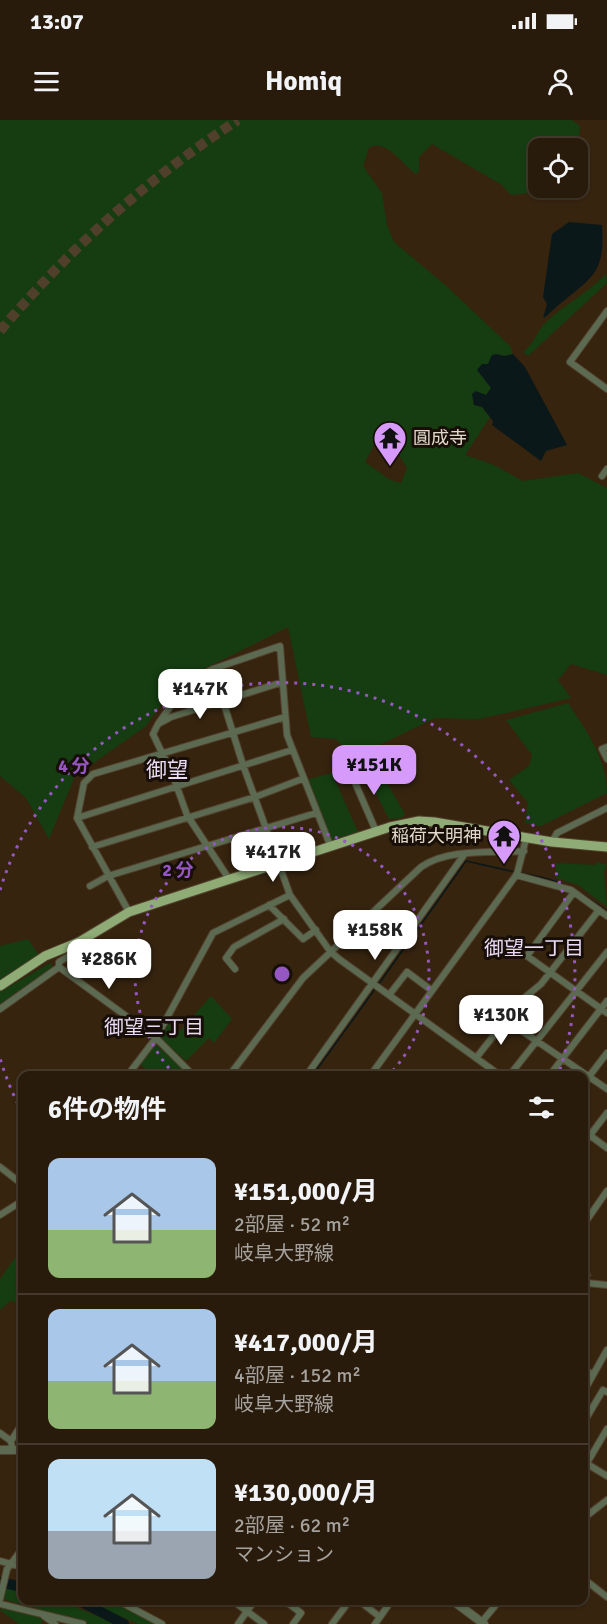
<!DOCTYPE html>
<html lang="ja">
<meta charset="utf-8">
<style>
:root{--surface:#281b0b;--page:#302414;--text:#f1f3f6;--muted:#a5a19d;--line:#44392c;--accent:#d69bfa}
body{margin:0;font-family:Signika,"Noto Sans JP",sans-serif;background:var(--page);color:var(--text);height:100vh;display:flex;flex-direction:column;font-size:22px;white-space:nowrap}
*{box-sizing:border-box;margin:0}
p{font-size:20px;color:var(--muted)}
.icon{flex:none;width:33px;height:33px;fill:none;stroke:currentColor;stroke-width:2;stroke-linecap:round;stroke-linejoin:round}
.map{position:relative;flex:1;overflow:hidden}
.panel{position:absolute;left:18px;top:951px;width:570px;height:534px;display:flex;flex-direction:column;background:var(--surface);border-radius:12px;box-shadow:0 2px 4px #0004,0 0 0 2px var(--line)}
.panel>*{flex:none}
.controls{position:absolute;left:528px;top:18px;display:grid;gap:12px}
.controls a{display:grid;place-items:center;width:60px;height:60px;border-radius:12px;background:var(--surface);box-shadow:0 2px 4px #0004,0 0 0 2px var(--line);font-size:30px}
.price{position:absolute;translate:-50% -51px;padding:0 14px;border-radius:12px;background:#fff;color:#222;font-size:20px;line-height:39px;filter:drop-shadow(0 2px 3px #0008)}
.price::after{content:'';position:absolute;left:50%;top:36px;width:18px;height:14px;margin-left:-9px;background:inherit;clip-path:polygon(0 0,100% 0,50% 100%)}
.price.current{background:var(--accent);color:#111}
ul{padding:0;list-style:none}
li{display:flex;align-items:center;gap:18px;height:150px;padding:0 30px}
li+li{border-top:2px solid var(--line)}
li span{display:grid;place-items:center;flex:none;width:168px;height:120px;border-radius:12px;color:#555}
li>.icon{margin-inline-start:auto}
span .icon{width:72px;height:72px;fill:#fffc;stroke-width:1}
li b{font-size:26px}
h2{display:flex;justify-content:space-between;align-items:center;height:72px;padding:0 30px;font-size:26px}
.status{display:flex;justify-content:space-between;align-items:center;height:42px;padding:0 30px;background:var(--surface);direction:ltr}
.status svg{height:16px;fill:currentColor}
header{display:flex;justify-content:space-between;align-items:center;height:78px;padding:0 30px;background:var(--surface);font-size:27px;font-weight:800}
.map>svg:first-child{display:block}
</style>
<div class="status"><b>13:07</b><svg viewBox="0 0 49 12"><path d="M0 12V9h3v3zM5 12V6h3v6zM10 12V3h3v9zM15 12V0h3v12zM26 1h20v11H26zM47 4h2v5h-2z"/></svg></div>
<header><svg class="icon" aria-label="menu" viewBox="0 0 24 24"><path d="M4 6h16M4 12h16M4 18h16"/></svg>Homiq<svg class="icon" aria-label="person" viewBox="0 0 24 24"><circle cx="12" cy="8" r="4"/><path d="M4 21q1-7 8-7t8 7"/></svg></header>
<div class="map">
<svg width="607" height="1504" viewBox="0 0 607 1504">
<rect width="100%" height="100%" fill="#36240f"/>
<!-- green -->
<path fill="#153d11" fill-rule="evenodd" d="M0,0H572L580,6L578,36V28H538V68H561L558,74L538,72L511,75L502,65L432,24L419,37V51L416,54C403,45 385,17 369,28L363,46L382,73L387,105L394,122L444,164L510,226L513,234L504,236L496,234L491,268L481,286L490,297L465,335L492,344L523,361L578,353L607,368V555L571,544L558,560L571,578L479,599L435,598L369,630L355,642L336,619L311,617L288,507L178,562L145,607L75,656L49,719L26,678L0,656ZM383,308L407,348L401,363L390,360L365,342Z
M606,154L607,163L528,236L523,232C534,224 537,211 546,202C565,184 588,173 606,154Z
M568,583C586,610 607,639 607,673L541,706L525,703L528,683L509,660L529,646L532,635L506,600Z
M377,646L405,694L401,698L389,699L366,654Z
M332,653L358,712L330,720L306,660Z
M410,706L426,707V714L393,725L390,715Z
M597,742L607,745L604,752L607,787L578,765L556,758V743L595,745Z
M28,819L40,837L0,863V826Z
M50,843L53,847L0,884V872Z
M211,876L232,899L214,923L209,918L186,941L162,920L161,914L169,904L180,911Z
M154,923L187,952L184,955H154L138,943Z
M22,1128V1151L15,1164L22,1168L15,1183L11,1180L0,1190V1159Z
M6,1468L22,1472V1480L61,1481L116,1504H90L3,1479Z
M84,1481H112L155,1504H138Z
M3,1486L34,1494L43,1500L41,1504H19L0,1490Z"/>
<!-- water -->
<path fill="#0a1819" d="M569,102L602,105C605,152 594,156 561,183C554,188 550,194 543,198L547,184L543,177L552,114Z
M496,234L504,236L513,234L525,247L567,325L546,331L541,341L492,305L493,301L482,287L474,285L472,274L476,271L486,275L491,268L477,250L482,244H488L492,235Z"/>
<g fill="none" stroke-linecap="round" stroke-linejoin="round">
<!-- stream -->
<path stroke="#0a1819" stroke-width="1.5" d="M520,753C558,759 576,768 607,791
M378,865L466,741L515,752
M312,956L375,869"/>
<!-- river -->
<path stroke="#0a1819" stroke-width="10" d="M0,1462L22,1467
M78,1480L124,1504"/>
<!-- motorway-tunnel -->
<path stroke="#503f2b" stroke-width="10" stroke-dasharray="10 5" stroke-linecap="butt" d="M0,211C69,129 148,58 238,0"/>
<defs>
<path id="minor" d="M607,191L570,242L607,269
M602,356L607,349
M213,549L243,645L290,775L330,831L339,839L501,956
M158,604L187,563L213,549L280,526L287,615L330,725
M607,627L602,629L607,639
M350,651L376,711
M77,698L84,663L93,654L285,597
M552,722L557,713L607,688
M92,727L255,677L302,659
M516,755L571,770L607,796
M229,759L187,695L173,656L153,614L158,604L171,597L283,562
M90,766L108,756L316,693
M574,772L527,836L607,893
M269,785L303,819L316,810
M599,790L541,864L518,883L506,900L607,969
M129,792L77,698L292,630
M79,822L74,833L59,842V847L156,918L194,956
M235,849L226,838L234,827L284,799
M389,875L407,852L431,870
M0,889L59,847
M476,938L506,900
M127,956L156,918L213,813L290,775
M229,956L303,858L421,747C448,728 491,733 524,731
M306,956L464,735
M370,956L517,754L526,719
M509,956L607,832
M549,956L607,881
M584,963L607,933
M584,1011L607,1028
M584,1023L607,993
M0,1047L22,1064
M0,1095L22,1081
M584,1104L607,1071
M584,1153L587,1155
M587,1163L607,1165
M584,1249L593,1255
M584,1271L607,1230
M584,1302L603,1270L607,1272
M0,1313L11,1321
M12,1329L11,1321L22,1304
M584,1342L607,1356
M587,1343L607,1309
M584,1398L607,1380
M0,1441L22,1447
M584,1459L607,1477
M0,1479L7,1449L22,1429
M117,1480L162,1504
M232,1480L264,1504
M284,1480L301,1493L293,1504
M358,1480L380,1497
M0,1484L83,1504
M44,1496L55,1504
M238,1504L255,1480
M332,1504L350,1480
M375,1504L392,1480
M480,1504L500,1480"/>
<path id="tertiary" d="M0,1330H22
M452,1480L484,1504"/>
<path id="primary" d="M0,866L45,836L79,822L129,792L390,707L419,701L434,702L552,722L607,727"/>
</defs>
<!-- minor casing -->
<use href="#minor" stroke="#52412d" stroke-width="8"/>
<!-- tertiary casing -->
<use href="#tertiary" stroke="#52412d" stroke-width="10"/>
<!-- primary casing -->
<use href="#primary" stroke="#52412d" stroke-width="11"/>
<!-- minor -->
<use href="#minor" stroke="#5c6a51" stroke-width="6"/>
<!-- tertiary -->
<use href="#tertiary" stroke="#5c6a51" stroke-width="8"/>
<!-- primary -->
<use href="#primary" stroke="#8fac77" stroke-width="9"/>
</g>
<!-- distance rings -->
<g fill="none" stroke="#9557c2" stroke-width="3" stroke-dasharray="3 6">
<path d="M175 955A147 147 0 1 1 389 955"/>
<path d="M22 992A294 294 0 0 1 0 938M0 770A294 294 0 1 1 558 955"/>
</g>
<!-- icons -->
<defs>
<symbol id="temple-pin" viewBox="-11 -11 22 30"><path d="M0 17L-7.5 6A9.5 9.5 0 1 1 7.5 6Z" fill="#d69bfa" stroke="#170f07"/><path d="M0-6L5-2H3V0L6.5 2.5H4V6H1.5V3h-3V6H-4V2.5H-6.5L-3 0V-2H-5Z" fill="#111"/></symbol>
</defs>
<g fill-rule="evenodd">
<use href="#temple-pin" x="371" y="299" width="38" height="52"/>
<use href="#temple-pin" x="485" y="697" width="38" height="52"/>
</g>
<g text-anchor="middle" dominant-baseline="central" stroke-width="6" stroke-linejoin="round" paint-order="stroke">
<!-- poi labels -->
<g font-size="18" fill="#e2d7ca" stroke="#170f07" text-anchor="start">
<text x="413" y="318">圓成寺</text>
<text x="481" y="716" text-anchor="end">稲荷大明神</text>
</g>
<!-- neighbourhood labels -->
<g font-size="20" fill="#ebdbf6" stroke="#170f07">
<text x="534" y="828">御望一丁目</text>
<text x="154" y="907">御望三丁目</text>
</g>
<!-- quarter labels -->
<g font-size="21" fill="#ebdbf6" stroke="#170f07">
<text x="167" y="650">御望</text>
</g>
</g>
<circle cx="282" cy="854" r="9" fill="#9557c2" stroke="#170f07" stroke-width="3"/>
<g font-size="18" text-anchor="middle" font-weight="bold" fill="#9557c2" stroke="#170f07" stroke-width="6" stroke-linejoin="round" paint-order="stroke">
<text x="74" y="652">4 分</text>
<text x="178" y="756">2 分</text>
</g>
</svg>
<div class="controls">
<a><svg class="icon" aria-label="locate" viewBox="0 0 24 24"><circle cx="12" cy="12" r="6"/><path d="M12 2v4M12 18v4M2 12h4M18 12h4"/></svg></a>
</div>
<b class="price" style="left:200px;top:600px">¥147K</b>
<b class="price current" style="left:374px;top:676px">¥151K</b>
<b class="price" style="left:273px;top:763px">¥417K</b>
<b class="price" style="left:375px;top:841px">¥158K</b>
<b class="price" style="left:109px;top:870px">¥286K</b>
<b class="price" style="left:501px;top:926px">¥130K</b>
<section class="panel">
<h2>6件の物件<svg class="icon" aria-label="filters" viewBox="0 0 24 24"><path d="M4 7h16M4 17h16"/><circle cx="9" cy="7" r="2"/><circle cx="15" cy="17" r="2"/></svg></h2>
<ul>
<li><span style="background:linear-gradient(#a9c7e8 60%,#8fb573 0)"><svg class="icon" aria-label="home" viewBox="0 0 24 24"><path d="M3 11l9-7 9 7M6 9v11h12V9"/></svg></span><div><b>¥151,000/月</b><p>2部屋 · 52 m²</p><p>岐阜大野線</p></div></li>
<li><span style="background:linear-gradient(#a9c7e8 60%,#8fb573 0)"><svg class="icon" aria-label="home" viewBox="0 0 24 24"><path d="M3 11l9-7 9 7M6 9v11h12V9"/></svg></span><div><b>¥417,000/月</b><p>4部屋 · 152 m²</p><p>岐阜大野線</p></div></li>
<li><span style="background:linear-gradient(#bfe0f5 60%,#9aa5b1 0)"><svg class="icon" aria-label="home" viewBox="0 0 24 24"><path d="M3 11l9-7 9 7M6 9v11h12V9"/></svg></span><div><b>¥130,000/月</b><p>2部屋 · 62 m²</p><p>マンション</p></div></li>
</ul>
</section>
</div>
